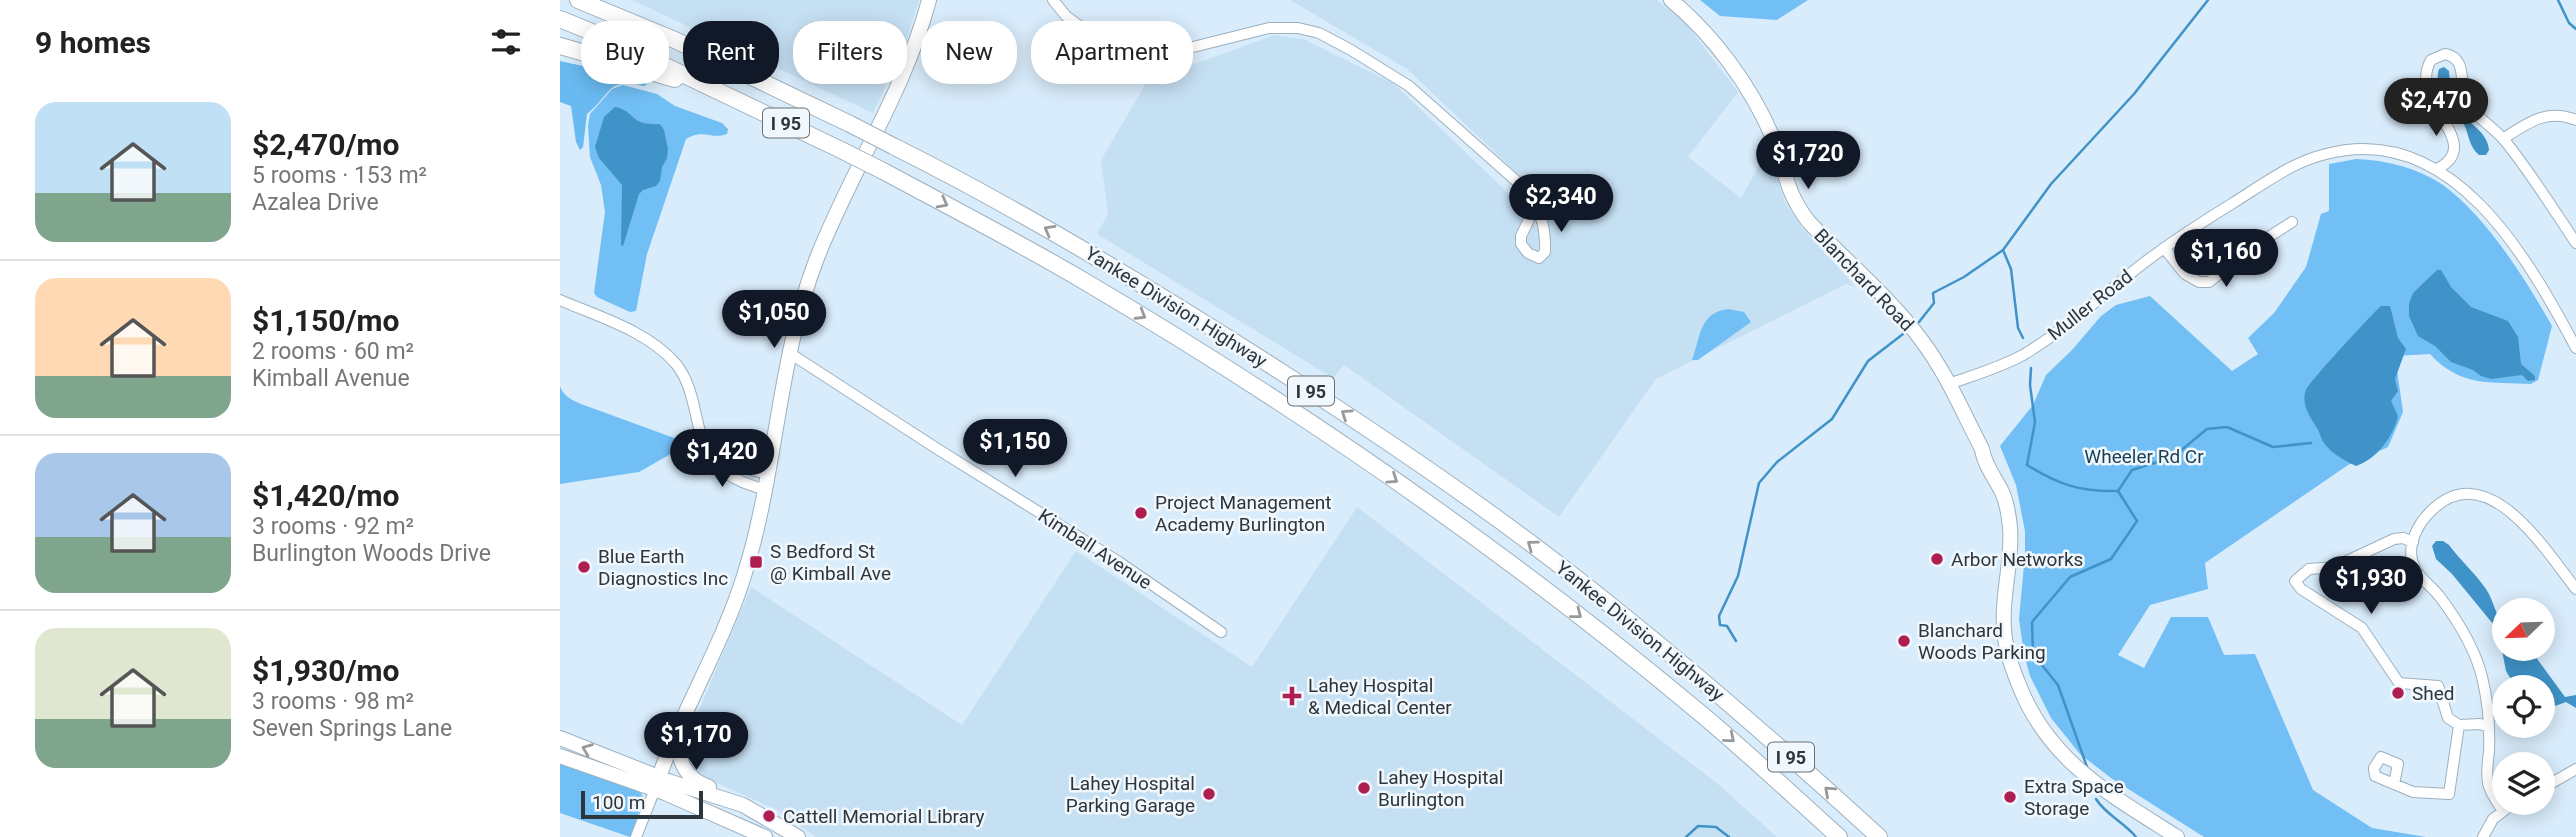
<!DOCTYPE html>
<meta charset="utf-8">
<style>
:root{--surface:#fff;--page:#f6f6f6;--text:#222;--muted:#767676;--line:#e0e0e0;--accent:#111827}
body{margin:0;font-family:Roboto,sans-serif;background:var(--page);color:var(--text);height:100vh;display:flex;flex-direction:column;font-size:26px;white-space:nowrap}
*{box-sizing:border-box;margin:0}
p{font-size:23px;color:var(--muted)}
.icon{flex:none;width:38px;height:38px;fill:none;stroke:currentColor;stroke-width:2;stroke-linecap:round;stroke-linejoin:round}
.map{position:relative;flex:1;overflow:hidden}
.drawer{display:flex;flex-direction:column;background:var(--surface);width:560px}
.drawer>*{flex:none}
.hud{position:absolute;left:21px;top:21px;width:665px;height:63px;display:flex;gap:14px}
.needle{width:46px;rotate:247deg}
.controls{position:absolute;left:1932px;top:598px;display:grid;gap:14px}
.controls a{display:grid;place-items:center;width:63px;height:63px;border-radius:50%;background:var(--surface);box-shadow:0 4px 18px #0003;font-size:35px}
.scale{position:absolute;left:21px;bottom:18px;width:122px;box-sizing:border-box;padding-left:7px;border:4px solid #2e353b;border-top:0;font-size:19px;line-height:24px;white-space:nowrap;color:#2e353b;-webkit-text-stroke:5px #f0f8fe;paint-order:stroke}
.price{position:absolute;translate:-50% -60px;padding:0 16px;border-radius:24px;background:var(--accent);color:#fff;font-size:23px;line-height:46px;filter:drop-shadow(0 2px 4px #0008)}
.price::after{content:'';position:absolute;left:50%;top:42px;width:21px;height:16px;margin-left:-10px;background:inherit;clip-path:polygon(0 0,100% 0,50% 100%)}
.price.active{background:#222;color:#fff}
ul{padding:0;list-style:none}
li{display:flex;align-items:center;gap:21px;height:175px;padding:0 35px}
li+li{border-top:2px solid var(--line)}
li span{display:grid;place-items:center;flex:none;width:196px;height:140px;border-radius:21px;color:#555}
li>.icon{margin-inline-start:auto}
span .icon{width:84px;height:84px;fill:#fffc;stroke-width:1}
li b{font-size:30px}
h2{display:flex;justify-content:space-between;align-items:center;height:84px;padding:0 35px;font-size:30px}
.pill{padding:0 24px;border-radius:28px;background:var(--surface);box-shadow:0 4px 18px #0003;font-size:24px;line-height:63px}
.pill.active{background:var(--accent);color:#fff}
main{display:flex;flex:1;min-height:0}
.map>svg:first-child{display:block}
</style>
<main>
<section class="drawer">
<h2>9 homes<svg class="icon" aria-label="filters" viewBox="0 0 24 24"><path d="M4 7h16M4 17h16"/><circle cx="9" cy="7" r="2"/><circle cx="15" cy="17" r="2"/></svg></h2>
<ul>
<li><span style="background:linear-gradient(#bfe0f5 65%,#7fa58c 0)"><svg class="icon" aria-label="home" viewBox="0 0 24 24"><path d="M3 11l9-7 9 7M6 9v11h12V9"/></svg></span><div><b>$2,470/mo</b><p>5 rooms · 153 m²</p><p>Azalea Drive</p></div></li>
<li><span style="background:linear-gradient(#ffd9b3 70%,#7fa58c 0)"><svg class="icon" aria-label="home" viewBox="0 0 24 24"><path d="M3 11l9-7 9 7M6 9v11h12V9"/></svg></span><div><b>$1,150/mo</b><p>2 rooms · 60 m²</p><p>Kimball Avenue</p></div></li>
<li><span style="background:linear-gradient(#a9c7e8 60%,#7fa58c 0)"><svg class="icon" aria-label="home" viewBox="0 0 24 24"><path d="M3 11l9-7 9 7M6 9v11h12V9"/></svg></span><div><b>$1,420/mo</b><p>3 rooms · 92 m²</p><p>Burlington Woods Drive</p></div></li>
<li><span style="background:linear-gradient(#dfe7d0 65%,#7fa58c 0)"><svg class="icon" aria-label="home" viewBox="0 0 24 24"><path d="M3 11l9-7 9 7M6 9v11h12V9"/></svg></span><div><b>$1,930/mo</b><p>3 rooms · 98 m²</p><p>Seven Springs Lane</p></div></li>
</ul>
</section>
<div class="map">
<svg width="2016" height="837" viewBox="0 0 2016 837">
<rect width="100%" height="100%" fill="#d9ecfb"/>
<!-- built -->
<path fill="#c6e0f3" d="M72,0H359L345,45L313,113Z
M730,0H1097L1126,24L1178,92L1128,157L1181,198L1208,149L1225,203L1243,229L1296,287L1286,284L1096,379L999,517L784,365L773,378L537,234L548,214L541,160L585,85V82L715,35L743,39L833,83L946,191L980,232L978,251L987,258L990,235L986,212L978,198L962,178L847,69Z
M797,507L1158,784L1217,837H256L219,811L144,777L129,762L127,742L129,734L191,587L402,725L516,551L692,667Z"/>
<!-- green -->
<path fill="#71bff4" d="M1140,0H1248L1217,20L1160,16Z
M63,85L97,94L115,106L162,123L168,129L167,134C151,140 143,128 126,139L87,254L76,311L70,312L37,297L34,293L45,212L41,185L30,157L28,126L30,114L52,89Z
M1796,159C1826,160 1858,168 1883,185C1926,216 1966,280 1992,326L1978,380L1971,384C1930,382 1900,387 1870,354L1835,356L1843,412L1828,447L1788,465L1645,563L1648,589L1590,605L1558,655L1584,668L1611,617H1648L1664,655L1695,654L1753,790L1812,828L1866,837H1644L1551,778L1520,754L1491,718L1470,676L1464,654L1459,619L1465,555V531L1456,485L1440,446L1473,405L1486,375L1512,350L1541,316L1556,305L1590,296L1672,371L1698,354L1688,338L1714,313L1746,267L1761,214L1769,211V164Z
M1168,309L1184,312L1191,322L1138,360H1132C1141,336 1139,313 1168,309Z
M0,386C3,396 12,400 21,404L117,439L116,451L79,472L0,484Z
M0,762L78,789L84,798L70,837L0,813Z"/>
<!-- forest -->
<path fill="#69baf1" d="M0,61L46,71L66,72L87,84L84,86C46,77 52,94 27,114L23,147L20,150L16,142L11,106L0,102Z"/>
<!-- water -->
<path fill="#4093c8" d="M1884,67L1889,71C1890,83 1890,94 1895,105C1904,122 1928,130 1929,150L1926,155H1919C1909,147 1909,135 1904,124C1895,105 1872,93 1879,69Z
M55,107C76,111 69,126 100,124L104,130L108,149L107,158L102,167L100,181L96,186L83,190L79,194L63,246L61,245L62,185L39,158L35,147L44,117Z
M1639,247C1649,251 1652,263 1652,273C1638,278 1628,268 1620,256L1629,249Z
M1877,270H1881L1891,287L1911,307L1948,321L1958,337L1961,364L1975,376V380L1968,381L1962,375L1931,379L1921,376L1913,370L1891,362L1875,346L1858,336L1849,316V304L1853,293Z
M1821,306H1830L1838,338L1846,349L1835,379L1838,391L1831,401L1838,416C1833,437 1817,459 1796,466C1783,460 1769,452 1762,440C1760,435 1759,430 1755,425C1749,415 1741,403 1746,390C1748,383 1813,313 1821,306Z
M1876,541H1883L1889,545C1900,560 1915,573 1926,589C1934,601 1935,615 1944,625V649H1970L2005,697L2016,695V708L2006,702L1995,706H1984L1983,688L1955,686L1946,671L1938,630L1892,574L1876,559L1872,546Z"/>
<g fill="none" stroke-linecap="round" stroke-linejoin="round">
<!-- stream -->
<path stroke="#4093c8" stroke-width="2.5" d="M1998,0L2009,23L2016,29
M1443,250L1451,269L1458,328L1463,338
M1359,322L1374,303L1373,293L1404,277L1443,250L1491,184L1574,94L1648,0
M1471,368L1470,385L1475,422L1467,465C1499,485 1521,492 1558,491
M1558,491L1572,470L1613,457L1647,429L1667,427L1713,447L1751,443
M1176,641L1167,626L1160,625L1159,616L1178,576L1199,483L1217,462L1272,419L1308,361L1343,334
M1527,767L1498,685L1473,654L1472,622L1510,577L1551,559L1577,521L1558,491
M1536,799C1546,815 1564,822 1576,837
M1126,837L1138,826L1156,827L1169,837"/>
<defs>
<path id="minor" d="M493,0L506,16L537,39L557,46L594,53L617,51L709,28H738L759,33L791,50L849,86L962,186C980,206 986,226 985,252L979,258L968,253L961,244V236L976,205
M1943,139C1967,123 1987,108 2016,120
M1877,169C1928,143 1846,102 1871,60L1885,54C1910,59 1897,86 1907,103C1916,118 1934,127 1945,141C1971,173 1993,209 2016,243
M1604,248L1625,274L1639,282H1649L1690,249L1732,222
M0,300C39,317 88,331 116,364C142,396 131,446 162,470C174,480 190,485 205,490
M231,354L379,450L559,562L661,632
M1389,384C1414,375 1439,368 1463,355C1504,331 1546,292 1585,262C1613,241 1642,222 1673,203C1702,185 1732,162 1766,154C1891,121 1967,256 2016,348
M152,456L173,466L209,474
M1853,542L1843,538L1834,539L1774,567L1749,569L1735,581L1741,589L1802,628L1839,683L1878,686L1888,718L1899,725
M1834,784L1838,764L1821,757L1814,768L1815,776L1853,792L1889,794L1899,725L1920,724L1929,727
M1983,788L2016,769
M1943,811C1937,802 1930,793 1928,783C1926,772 1928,761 1929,751C1930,726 1928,701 1922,677C1915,648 1898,621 1880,597C1871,585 1855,576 1852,560C1848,542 1859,523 1870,512C1927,454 1985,550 2016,589
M76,837L95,789
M1923,837L1933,819L1954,803"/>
<path id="major" d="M1111,0C1154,36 1191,86 1213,138C1226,170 1225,191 1248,221C1285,261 1330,297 1362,341C1387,374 1403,413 1422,449C1424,464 1435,478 1442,492C1447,503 1449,516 1450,528C1453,562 1441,595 1444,629C1445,648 1452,668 1459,685C1489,762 1551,795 1617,837
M119,734C117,760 124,778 149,787
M0,738L111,782L183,805L238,837
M0,756L105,793L205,837
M95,789C118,717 160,651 183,579C217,474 217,360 257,258C291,171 345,91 369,0"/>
<path id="highway" d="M18,0L117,41L290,124
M0,19L49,39L279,149
M0,46L115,79
M333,146C469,214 599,293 726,375C827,440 926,507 1020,581C1123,662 1222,748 1319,837
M323,171C390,207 458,242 524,281C738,407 943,549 1134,708C1184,749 1231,794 1279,837"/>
</defs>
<!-- minor casing -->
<use href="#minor" stroke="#9db0be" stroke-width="12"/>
<!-- major casing -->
<use href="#major" stroke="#9db0be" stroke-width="16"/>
<!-- highway casing -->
<use href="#highway" stroke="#9db0be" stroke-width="18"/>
<!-- minor -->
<use href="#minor" stroke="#fff" stroke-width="10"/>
<!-- major -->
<use href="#major" stroke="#fff" stroke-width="14"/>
<!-- highway -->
<use href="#highway" stroke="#fff" stroke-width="16"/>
<defs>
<path id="highway-bridge" d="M290,124L333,146
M279,149L323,171"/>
</defs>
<!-- highway-bridge casing -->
<use href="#highway-bridge" stroke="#9db0be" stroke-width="18" stroke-linecap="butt"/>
<!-- highway-bridge -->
<use href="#highway-bridge" stroke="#fff" stroke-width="16"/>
</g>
<!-- one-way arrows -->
<defs><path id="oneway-chevron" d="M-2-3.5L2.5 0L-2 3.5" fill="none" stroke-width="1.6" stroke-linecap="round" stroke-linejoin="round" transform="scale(1.75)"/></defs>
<g stroke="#969a9d">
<use href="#oneway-chevron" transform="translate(383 203) rotate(28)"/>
<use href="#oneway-chevron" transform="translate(489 230) rotate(-151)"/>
<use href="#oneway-chevron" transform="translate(581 315) rotate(31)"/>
<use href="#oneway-chevron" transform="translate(786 414) rotate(-146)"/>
<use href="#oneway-chevron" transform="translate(833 479) rotate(34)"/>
<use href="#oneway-chevron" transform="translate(972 545) rotate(-143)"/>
<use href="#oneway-chevron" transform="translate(1017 614) rotate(38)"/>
<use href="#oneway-chevron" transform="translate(1170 738) rotate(40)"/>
<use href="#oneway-chevron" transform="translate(27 749) rotate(-158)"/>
<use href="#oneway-chevron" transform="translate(1269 791) rotate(-138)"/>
</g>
<!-- markers -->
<g fill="#ae1e51" stroke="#f0f8fe" stroke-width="2.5">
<circle cx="581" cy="513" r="7"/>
<circle cx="1377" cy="559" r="7"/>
<rect x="189" y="555" width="14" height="14" rx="3.5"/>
<circle cx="24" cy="567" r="7"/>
<circle cx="1344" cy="641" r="7"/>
<circle cx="1838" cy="693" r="7"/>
<path d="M728.5 685.5h7v7h7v7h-7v7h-7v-7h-7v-7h7z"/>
<circle cx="804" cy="788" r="7"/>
<circle cx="649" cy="794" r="7"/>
<circle cx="1450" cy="797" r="7"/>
<circle cx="209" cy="816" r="7"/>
</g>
<g text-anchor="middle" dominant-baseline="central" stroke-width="5" stroke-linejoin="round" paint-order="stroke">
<!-- shield labels -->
<g fill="#f0f8fe" stroke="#687076" stroke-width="2">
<rect x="203" y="108.5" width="46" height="29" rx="5"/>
<rect x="728" y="376.5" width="46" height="29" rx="5"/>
<rect x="1208" y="742.5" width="46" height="29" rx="5"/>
</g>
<g font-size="18" font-weight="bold" fill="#2e353b">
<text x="226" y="123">I 95</text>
<text x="751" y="391">I 95</text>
<text x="1231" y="757">I 95</text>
</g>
<!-- street labels -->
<g font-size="19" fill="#2e353b" stroke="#f0f8fe">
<text transform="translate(1304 280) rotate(46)">Blanchard Road</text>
<text transform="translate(1530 305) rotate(-38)">Muller Road</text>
<text transform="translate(616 307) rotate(32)">Yankee Division Highway</text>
<text transform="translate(535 549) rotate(33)">Kimball Avenue</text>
<text transform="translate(1080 631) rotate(39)">Yankee Division Highway</text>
</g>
<!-- park labels -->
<g font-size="19" fill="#1b3e55" stroke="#f0f8fe">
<text x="1584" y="456">Wheeler Rd Cr</text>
</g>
<!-- poi labels -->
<g font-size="19" fill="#2e353b" stroke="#f0f8fe" text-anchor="start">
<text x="595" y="502">Project Management<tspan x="595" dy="22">Academy Burlington</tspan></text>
<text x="210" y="551">S Bedford St<tspan x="210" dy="22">@ Kimball Ave</tspan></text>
<text x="38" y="556">Blue Earth<tspan x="38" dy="22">Diagnostics Inc</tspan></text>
<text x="1391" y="559">Arbor Networks</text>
<text x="1358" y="630">Blanchard<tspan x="1358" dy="22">Woods Parking</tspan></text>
<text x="748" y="685">Lahey Hospital<tspan x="748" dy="22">&amp; Medical Center</tspan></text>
<text x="1852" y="693">Shed</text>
<text x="818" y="777">Lahey Hospital<tspan x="818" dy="22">Burlington</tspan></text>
<text x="635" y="783" text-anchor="end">Lahey Hospital<tspan x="635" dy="22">Parking Garage</tspan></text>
<text x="1464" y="786">Extra Space<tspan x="1464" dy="22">Storage</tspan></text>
<text x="223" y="816">Cattell Memorial Library</text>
</g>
</g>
</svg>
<div class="controls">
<a><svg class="needle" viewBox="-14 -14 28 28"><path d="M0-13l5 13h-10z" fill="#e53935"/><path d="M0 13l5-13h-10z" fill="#767676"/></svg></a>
<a><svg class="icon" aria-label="locate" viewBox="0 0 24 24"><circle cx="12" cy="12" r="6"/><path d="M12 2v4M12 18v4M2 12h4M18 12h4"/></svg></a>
<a><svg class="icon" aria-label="layers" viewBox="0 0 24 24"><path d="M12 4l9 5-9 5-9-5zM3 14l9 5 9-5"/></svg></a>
</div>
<div class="scale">100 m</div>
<b class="price active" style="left:1876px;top:138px">$2,470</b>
<b class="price" style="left:1248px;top:191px">$1,720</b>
<b class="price" style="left:1001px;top:234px">$2,340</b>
<b class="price" style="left:1666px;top:289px">$1,160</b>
<b class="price" style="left:214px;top:350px">$1,050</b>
<b class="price" style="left:455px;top:479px">$1,150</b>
<b class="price" style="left:162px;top:489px">$1,420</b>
<b class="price" style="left:1811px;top:616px">$1,930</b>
<b class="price" style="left:136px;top:772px">$1,170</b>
<div class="hud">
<a class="pill">Buy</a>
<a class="pill active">Rent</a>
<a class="pill">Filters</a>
<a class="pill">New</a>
<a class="pill">Apartment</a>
</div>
</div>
</main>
